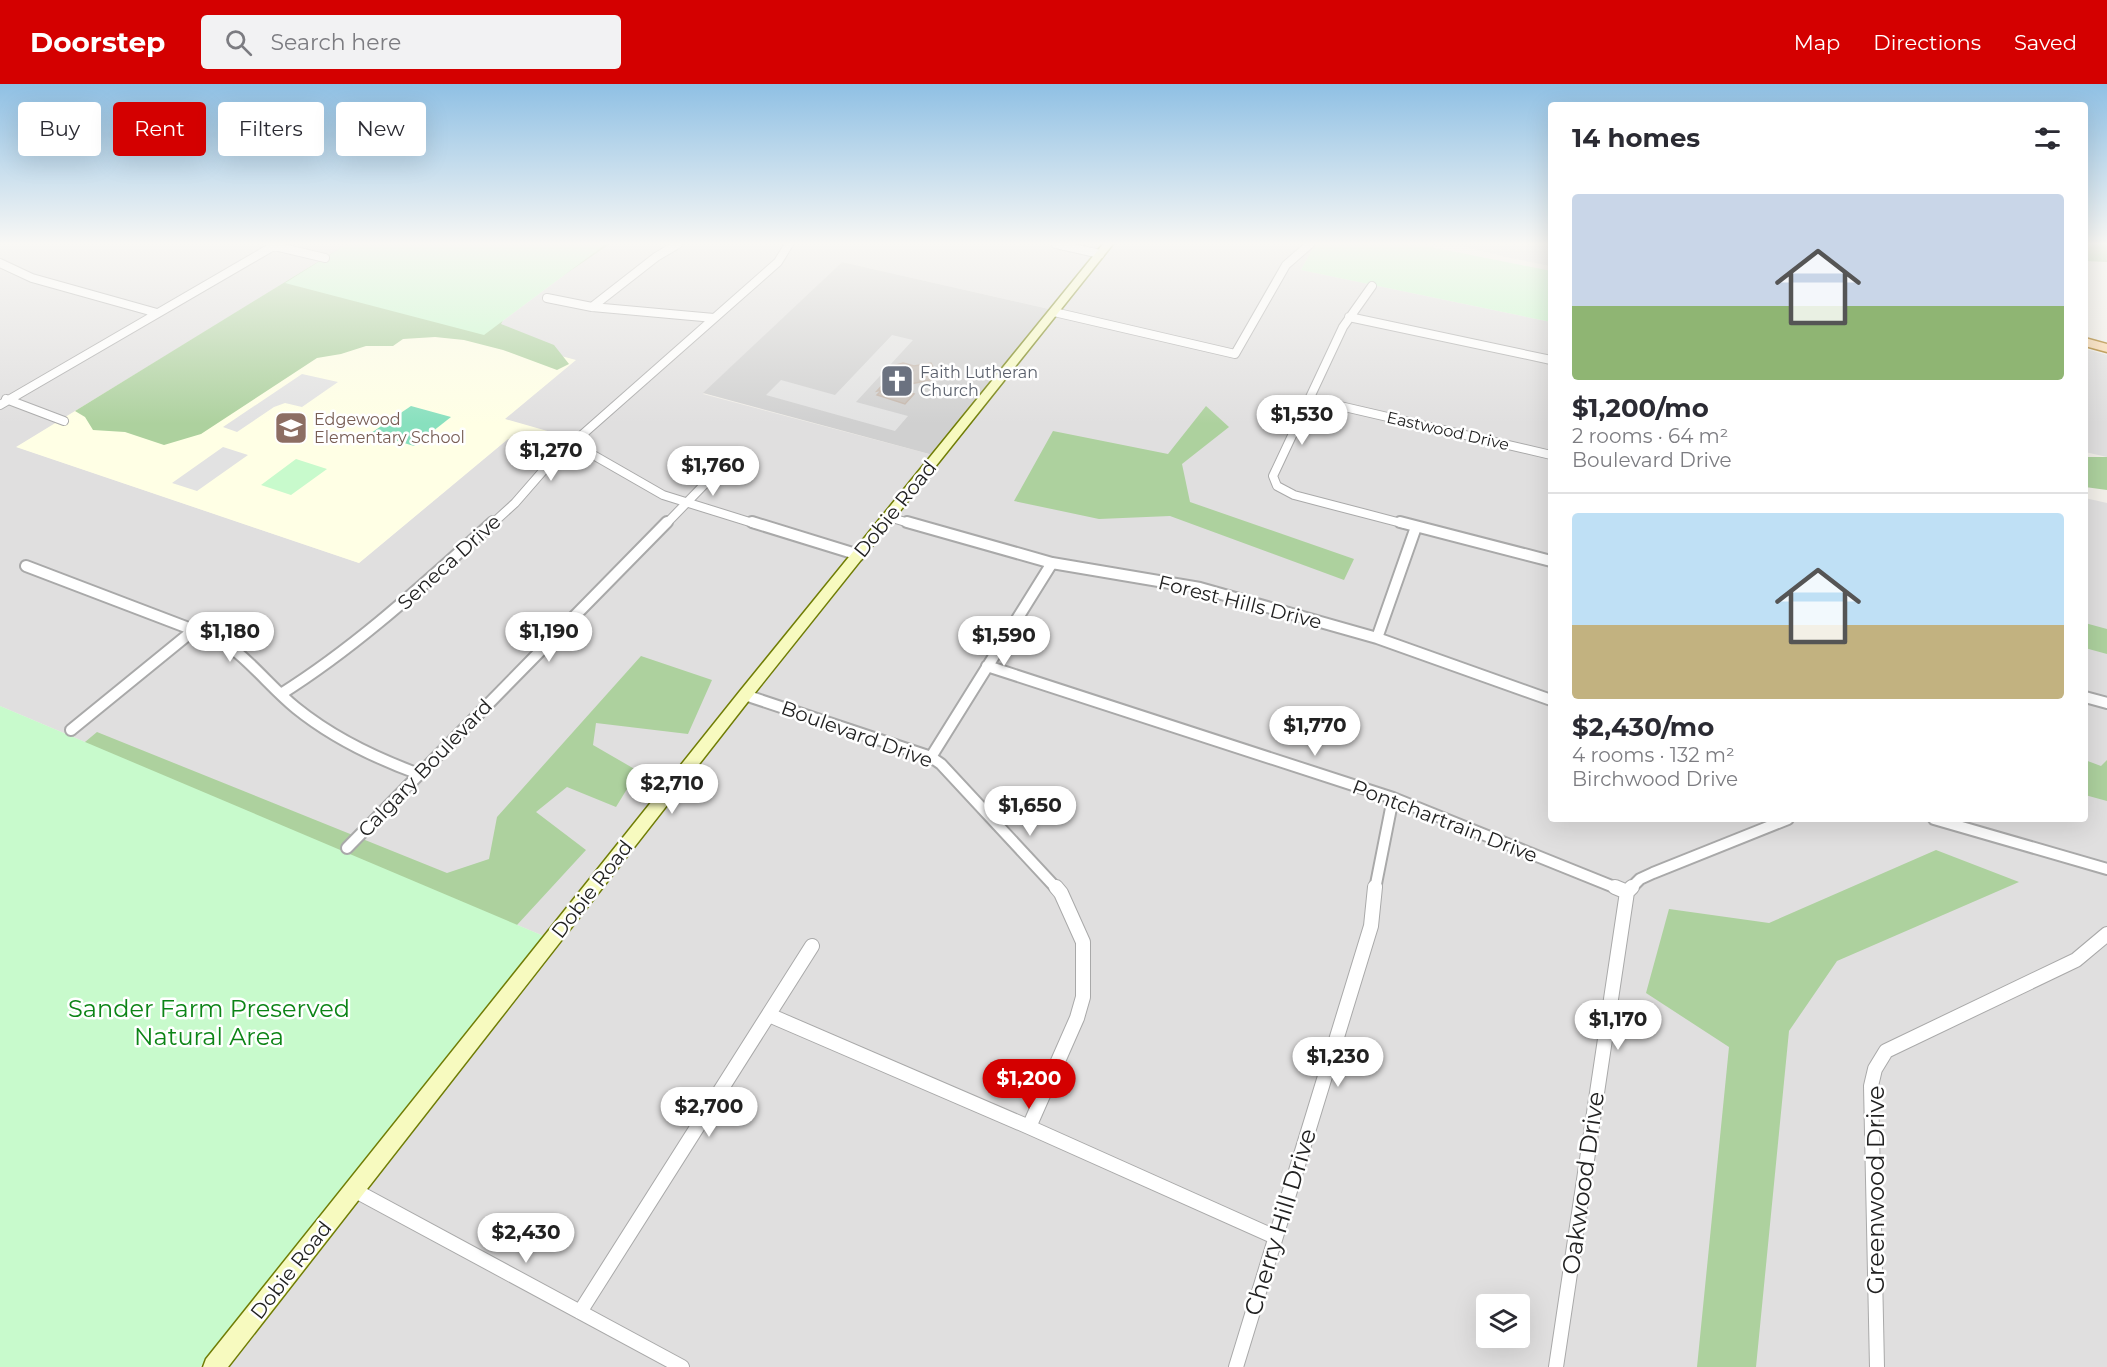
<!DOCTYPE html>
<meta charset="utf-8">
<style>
:root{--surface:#fff;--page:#f2f2f3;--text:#2b2b33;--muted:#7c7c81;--line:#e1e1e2;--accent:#d40000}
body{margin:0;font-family:Montserrat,sans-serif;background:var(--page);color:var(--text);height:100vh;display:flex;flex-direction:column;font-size:22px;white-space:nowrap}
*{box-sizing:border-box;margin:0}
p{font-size:20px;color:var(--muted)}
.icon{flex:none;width:33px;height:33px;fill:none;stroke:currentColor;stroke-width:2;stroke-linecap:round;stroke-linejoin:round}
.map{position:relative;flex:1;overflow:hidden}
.sheet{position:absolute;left:1548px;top:18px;width:540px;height:720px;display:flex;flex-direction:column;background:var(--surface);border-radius:6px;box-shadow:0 6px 24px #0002}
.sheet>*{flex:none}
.top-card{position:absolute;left:18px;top:18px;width:570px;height:54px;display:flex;gap:12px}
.fabs{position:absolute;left:1476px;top:1210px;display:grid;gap:12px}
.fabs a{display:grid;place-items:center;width:54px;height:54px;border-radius:6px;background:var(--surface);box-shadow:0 6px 24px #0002;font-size:30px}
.price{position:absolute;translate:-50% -51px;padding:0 14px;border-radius:21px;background:#fff;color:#222;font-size:20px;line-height:39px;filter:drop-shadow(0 2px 3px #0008)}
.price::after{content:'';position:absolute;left:50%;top:36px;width:18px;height:14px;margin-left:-9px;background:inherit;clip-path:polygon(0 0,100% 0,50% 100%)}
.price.on{background:var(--accent);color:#fff}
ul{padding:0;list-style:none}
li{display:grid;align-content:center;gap:12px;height:318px;padding:0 24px}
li+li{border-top:2px solid var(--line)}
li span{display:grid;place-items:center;height:186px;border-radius:6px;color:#555}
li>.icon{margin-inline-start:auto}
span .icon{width:108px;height:108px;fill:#fffc;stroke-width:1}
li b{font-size:26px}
h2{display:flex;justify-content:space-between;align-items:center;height:72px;padding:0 24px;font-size:26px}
.pill{padding:0 21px;border-radius:6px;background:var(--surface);box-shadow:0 6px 24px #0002;font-size:21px;line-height:54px}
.pill.on{background:var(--accent);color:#fff}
header{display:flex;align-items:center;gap:36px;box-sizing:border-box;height:84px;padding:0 30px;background:var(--accent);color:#fff}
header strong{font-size:28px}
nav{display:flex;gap:33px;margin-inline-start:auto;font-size:21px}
.search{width:420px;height:54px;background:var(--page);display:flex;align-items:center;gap:15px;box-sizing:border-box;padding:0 21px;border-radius:6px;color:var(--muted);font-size:22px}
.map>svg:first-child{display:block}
</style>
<header>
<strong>Doorstep</strong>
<div class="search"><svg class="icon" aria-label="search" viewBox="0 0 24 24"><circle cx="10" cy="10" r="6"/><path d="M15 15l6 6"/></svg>Search here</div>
<nav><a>Map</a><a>Directions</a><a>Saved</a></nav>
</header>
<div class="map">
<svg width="2107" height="1283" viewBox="0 0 2107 1283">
<rect width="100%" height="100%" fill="#f2efe9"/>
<!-- residential -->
<path fill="#e0dfdf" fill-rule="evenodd" d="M0,160H347L17,363L359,479L508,355L549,367L565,353L504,335L575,276L484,251L606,160H1103L1049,225L842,178L703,310L933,371L546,853L0,622Z
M1112,160H1315L1301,186L1551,238V735H2085V414L2107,419V1283H226L766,593ZM1486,1221H1520V1254H1486Z
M2085,265L2107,271V373L2085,368Z"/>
<!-- education -->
<path fill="#ffffe5" d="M285,199L576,276L505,335L565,352L549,367L508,355L359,479L16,363Z"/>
<!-- religious -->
<path fill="#d0d0d0" d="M842,178L1049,225L933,371L703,309Z"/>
<!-- forest -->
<path fill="#add19e" d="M347,160H610L506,230L501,240L554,261L569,280L557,286L503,266L464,256L435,253L403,255L393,262H366L341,270L317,274L201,350L164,361L125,348L93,346L85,333L75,327Z
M2085,160H2107V178L2085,177Z
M1206,322L1229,343L1182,380L1190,418L1354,475L1344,496L1170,432L1099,435L1014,417L1053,347L1168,370Z
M2085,373H2107V406L2085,403Z
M2085,539L2107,545V570L2085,564Z
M641,572L712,596L688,650L596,639L593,661L638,687L616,723L567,703L536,728L586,766L494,866L49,688L97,648L447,789L489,775L497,733Z
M2085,676L2101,682L2107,676V717L2085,711Z
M1936,766L2019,798L1837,877L1789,947L1756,1283H1697L1729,963L1646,909L1669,825L1769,839Z"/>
<!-- park -->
<path fill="#c8facc" d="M347,160H606L484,251L285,199Z
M1315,160H1416L1551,187V238L1301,186Z
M296,375L327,385L291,411L261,401Z
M0,622L546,853L200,1283H0Z"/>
<!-- pitch -->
<path fill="#88e0be" d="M411,322L451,333L414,362L371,349Z"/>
<!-- parking -->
<path fill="#e2e2e2" d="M1455,160L1551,162V182L1510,174Z
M892,251L913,256L856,318L908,332L895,347L766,311L781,296L835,311Z
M302,290L338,298L302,323L285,319L274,323L237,348L223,343Z
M223,363L248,371L197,407L172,399Z"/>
<!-- building -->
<path fill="#c7bfb8" stroke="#c4b6ab" stroke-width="1.5" d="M903,279L914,282L931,279L939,294L892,304L914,310L905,320L877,311L882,306L877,307L896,286L893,282Z"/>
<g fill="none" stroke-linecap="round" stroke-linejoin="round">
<defs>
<path id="street-far2" d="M1056,160L1100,170
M270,161L325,174
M0,179L32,194L157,229
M1372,202L1343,243L1273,392L1277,402L1294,411L1405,440
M547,214L592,223L714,234
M592,223L656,173L678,160
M1054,228L1235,270L1286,181L1310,160
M1349,233L1551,276
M6,315L64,337
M1310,315L1551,371
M0,321L277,160
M569,362L595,372L663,411L756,440
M889,433L912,440
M492,440L515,419L549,380L778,178L789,160
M666,440L730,374"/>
<path id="street-far1" d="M752,438L859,471
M907,438L1052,479L1200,504L1377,554L1551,616
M1400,438L1551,477
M26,482L220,556C249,574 270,603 296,624C333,654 375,674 419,690
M1377,554L1416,443
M987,582L1393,714L1619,805
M281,610C359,561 425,499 493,438
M745,611L931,673L941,680L1057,805
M2085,613L2107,619
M71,646L195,545
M931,673L1052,479
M1934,735L2107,785
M347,764L667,438
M1375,805L1393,714
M1630,805L1640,795L1653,789L1788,735"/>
<path id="street" d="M1615,803L1627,808
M769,931L1029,1043L1275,1153
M1029,1043L1077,934L1083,913V858L1061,809L1056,803
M354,1106L682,1283
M580,1228L812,862
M1236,1283L1371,842L1375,803
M1556,1283L1627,808L1632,803
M1877,1283L1871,1002L1875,985L1886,967L2076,876L2107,850"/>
<path id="secondary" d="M1103,160H1113L750,615L228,1283H203L206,1275L740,607Z"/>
<path id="primary" d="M2085,254L2107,260V268L2085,262Z"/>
</defs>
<!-- street-far2 casing -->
<use href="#street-far2" stroke="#a9a9a9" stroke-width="10"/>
<!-- street-far1 casing -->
<use href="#street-far1" stroke="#a9a9a9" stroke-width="14"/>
<!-- street casing -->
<use href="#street" stroke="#a9a9a9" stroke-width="16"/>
<!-- secondary casing -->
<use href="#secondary" stroke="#707d05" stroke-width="3"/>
<!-- primary casing -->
<use href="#primary" stroke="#a06b00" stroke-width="3"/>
<!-- street-far2 -->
<use href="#street-far2" stroke="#fff" stroke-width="8"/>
<!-- street-far1 -->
<use href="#street-far1" stroke="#fff" stroke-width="10"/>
<!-- street -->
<use href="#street" stroke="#fff" stroke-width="14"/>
<!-- secondary -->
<use href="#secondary" fill="#f7fabf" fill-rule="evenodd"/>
<!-- primary -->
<use href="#primary" fill="#fcd6a4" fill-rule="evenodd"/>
</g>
<!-- sky -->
<linearGradient id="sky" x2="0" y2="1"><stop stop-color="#8fc0e4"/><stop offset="0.47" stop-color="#f9f8f5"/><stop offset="1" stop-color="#f9f8f5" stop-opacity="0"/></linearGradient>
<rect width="2107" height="340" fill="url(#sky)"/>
<!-- icons -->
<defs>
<symbol id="church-square" viewBox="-11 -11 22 22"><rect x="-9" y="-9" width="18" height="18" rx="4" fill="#6b7280" stroke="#fff"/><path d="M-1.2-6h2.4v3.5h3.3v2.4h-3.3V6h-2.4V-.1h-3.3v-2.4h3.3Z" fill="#fff"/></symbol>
<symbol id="school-square" viewBox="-11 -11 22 22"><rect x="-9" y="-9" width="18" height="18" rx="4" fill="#8d6e63" stroke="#fff"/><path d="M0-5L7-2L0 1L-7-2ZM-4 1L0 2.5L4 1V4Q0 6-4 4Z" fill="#fff"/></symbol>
</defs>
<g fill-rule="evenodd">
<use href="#church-square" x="878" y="278" width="38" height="38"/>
<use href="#school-square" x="272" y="325" width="38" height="38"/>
</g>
<g text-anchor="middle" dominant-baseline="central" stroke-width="5" stroke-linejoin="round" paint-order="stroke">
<!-- far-worship labels -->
<g font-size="16" fill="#5b616d" stroke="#fff" text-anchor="start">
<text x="920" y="288">Faith Lutheran<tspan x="920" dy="18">Church</tspan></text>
</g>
<!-- far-education labels -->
<g font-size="16" fill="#785e54" stroke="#fff" text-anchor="start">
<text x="314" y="335">Edgewood<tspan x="314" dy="18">Elementary School</tspan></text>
</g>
<!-- far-street labels -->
<g font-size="16" fill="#222" stroke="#fff">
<text transform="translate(1448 347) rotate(13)">Eastwood Drive</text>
</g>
<!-- street labels -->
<g font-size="20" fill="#222" stroke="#fff">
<text transform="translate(895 425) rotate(-51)">Dobie Road</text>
<text transform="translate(449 478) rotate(-42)">Seneca Drive</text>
<text transform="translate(1240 518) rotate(14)">Forest Hills Drive</text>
<text transform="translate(857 650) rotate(20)">Boulevard Drive</text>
<text transform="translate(425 684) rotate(-46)">Calgary Boulevard</text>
<text transform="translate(1445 737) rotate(21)">Pontchartrain Drive</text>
<text transform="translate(592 805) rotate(-52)">Dobie Road</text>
<text transform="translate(291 1186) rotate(-52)">Dobie Road</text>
</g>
<!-- near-park labels -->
<g font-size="24" fill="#0c8416" stroke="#fff">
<text x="209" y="924">Sander Farm Preserved<tspan x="209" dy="28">Natural Area</tspan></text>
</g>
<!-- near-street labels -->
<g font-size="24" fill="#222" stroke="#fff">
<text transform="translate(1583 1099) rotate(-82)">Oakwood Drive</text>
<text transform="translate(1875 1106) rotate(-90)">Greenwood Drive</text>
<text transform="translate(1280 1138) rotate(-73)">Cherry Hill Drive</text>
</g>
</g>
</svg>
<div class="fabs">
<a><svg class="icon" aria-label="layers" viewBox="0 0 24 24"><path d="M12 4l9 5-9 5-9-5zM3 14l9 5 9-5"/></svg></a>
</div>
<b class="price" style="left:1302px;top:362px">$1,530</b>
<b class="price" style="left:551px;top:398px">$1,270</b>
<b class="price" style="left:713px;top:413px">$1,760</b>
<b class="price" style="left:230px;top:579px">$1,180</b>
<b class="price" style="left:549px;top:579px">$1,190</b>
<b class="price" style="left:1004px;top:583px">$1,590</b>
<b class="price" style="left:1315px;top:673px">$1,770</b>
<b class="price" style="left:672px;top:731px">$2,710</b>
<b class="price" style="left:1030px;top:753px">$1,650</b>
<b class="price" style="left:1618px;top:967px">$1,170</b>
<b class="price" style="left:1338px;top:1004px">$1,230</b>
<b class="price on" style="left:1029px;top:1026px">$1,200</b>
<b class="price" style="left:709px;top:1054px">$2,700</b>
<b class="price" style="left:526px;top:1180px">$2,430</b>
<div class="top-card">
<a class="pill">Buy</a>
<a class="pill on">Rent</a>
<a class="pill">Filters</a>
<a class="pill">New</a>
</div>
<section class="sheet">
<h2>14 homes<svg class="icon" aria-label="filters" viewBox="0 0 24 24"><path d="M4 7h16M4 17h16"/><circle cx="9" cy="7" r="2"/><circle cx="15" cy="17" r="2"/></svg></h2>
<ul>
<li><span style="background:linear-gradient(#c9d6e8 60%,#8fb573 0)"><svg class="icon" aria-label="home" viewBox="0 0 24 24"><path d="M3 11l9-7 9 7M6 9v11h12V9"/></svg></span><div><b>$1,200/mo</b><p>2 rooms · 64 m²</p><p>Boulevard Drive</p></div></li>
<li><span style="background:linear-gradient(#bfe0f5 60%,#c2b280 0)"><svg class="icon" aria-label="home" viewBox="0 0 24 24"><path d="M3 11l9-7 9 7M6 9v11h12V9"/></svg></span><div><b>$2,430/mo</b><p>4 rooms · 132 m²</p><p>Birchwood Drive</p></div></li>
</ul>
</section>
</div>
